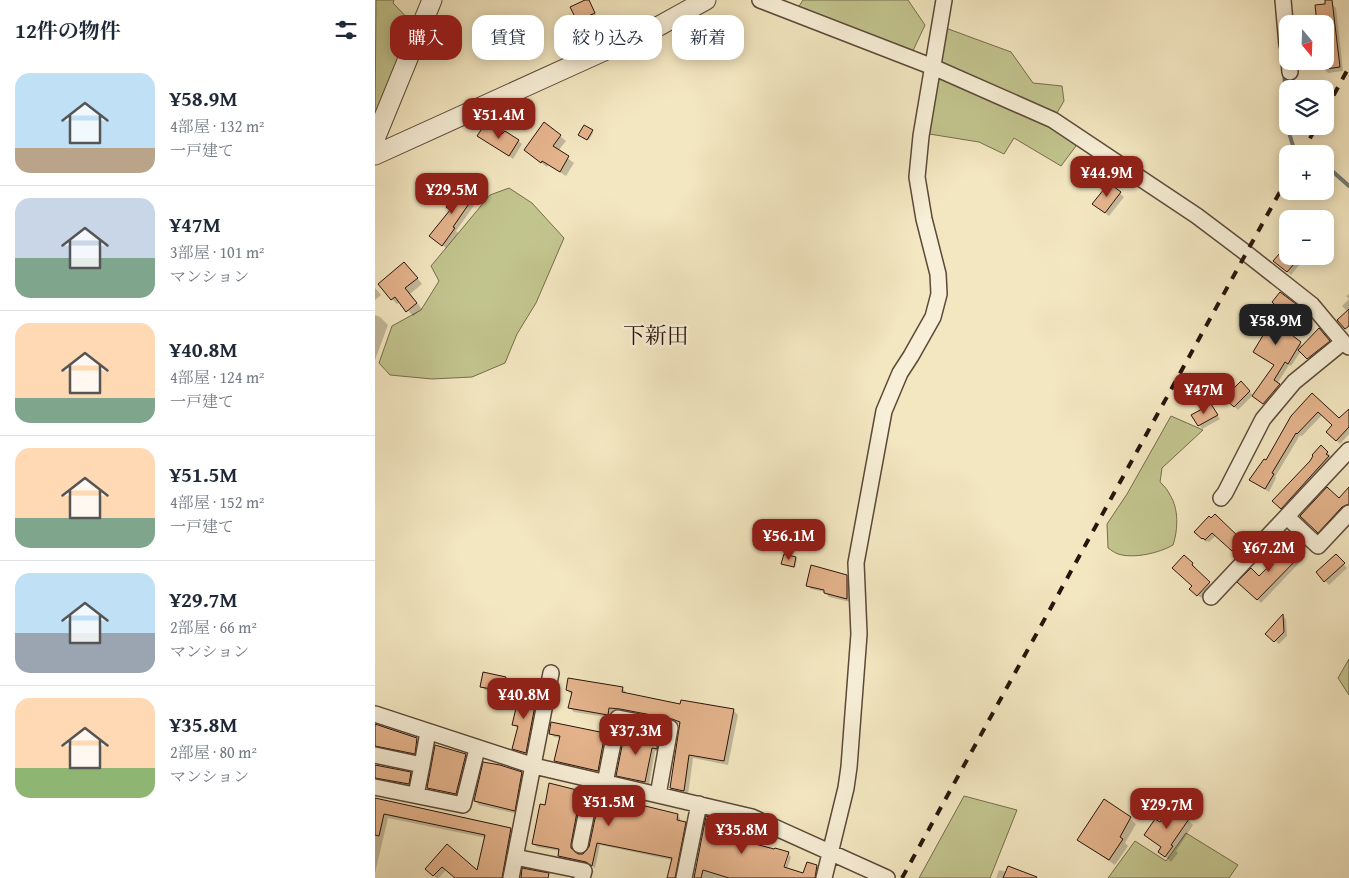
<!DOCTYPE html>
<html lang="ja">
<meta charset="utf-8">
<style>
:root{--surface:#fff;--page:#f6f6f7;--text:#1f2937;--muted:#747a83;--line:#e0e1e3;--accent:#8f2418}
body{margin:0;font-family:"Gentium Book Plus","Noto Serif JP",serif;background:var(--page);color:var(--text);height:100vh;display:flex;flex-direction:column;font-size:19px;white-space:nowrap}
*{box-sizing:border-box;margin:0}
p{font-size:16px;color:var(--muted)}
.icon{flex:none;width:28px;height:28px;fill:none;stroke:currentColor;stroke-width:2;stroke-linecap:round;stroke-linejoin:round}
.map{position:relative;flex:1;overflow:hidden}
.side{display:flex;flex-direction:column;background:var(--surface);width:375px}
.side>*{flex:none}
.guide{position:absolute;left:15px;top:15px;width:475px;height:45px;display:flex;gap:10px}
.needle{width:32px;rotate:161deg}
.controls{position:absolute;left:904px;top:15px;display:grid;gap:10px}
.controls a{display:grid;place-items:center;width:55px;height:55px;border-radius:10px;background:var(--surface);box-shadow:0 2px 12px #0003;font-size:25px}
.price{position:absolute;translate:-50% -42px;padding:0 11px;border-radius:10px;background:var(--accent);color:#fff;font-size:16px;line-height:32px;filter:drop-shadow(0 1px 2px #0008)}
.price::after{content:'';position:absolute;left:50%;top:30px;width:15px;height:11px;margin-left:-8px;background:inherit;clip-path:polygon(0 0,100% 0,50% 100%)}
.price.current{background:#222;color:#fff}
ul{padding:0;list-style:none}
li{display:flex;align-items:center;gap:15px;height:125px;padding:0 15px}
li+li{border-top:1px solid var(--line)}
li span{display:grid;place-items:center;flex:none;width:140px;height:100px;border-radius:15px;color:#555}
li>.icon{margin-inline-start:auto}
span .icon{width:60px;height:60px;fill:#fffc;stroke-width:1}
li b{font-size:21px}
h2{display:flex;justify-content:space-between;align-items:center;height:60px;padding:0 15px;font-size:21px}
.pill{padding:0 18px;border-radius:15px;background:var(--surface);box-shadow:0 2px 12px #0003;font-size:18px;line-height:45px}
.pill.current{background:var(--accent);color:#fff}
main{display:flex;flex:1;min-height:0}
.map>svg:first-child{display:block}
</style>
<main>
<section class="side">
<h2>12件の物件<svg class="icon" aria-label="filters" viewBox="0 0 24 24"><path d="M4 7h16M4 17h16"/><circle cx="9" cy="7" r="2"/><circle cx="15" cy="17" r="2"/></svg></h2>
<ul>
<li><span style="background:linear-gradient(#bfe0f5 75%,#b9a48a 0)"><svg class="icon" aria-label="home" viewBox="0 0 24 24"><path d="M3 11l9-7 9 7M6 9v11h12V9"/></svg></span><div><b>¥58.9M</b><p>4部屋 · 132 m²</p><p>一戸建て</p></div></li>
<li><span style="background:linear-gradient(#c9d6e8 60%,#7fa58c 0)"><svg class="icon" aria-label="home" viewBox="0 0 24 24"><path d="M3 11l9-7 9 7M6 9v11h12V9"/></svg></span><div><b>¥47M</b><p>3部屋 · 101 m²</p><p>マンション</p></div></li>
<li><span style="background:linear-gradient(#ffd9b3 75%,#7fa58c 0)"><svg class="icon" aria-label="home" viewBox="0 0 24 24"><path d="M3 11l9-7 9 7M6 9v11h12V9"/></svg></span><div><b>¥40.8M</b><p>4部屋 · 124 m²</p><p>一戸建て</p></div></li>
<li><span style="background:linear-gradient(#ffd9b3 70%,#7fa58c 0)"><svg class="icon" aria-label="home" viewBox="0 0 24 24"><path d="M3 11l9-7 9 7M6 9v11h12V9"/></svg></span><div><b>¥51.5M</b><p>4部屋 · 152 m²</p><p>一戸建て</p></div></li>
<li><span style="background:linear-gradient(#bfe0f5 60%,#9aa5b1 0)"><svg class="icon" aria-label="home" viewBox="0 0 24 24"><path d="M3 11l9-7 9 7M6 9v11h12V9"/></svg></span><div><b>¥29.7M</b><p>2部屋 · 66 m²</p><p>マンション</p></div></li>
<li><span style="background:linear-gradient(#ffd9b3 70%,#8fb573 0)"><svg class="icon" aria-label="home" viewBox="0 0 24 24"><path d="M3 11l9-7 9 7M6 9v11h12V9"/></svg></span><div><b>¥35.8M</b><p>2部屋 · 80 m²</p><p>マンション</p></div></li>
</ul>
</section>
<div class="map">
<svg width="974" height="878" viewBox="0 0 974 878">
<rect width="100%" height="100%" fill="#f3e7c1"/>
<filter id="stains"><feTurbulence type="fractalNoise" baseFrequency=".004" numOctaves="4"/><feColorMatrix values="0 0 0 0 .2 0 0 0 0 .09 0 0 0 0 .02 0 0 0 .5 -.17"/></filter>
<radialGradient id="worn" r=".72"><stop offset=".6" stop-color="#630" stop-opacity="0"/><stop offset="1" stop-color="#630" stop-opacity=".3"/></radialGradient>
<!-- green -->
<path fill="#c2c48e" stroke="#766c4c" d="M1,0H19L18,3L40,26L0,117Z
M428,0H533L550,25L536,55L421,11Z
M568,27L636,52L658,83L687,86L689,101L676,123L704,142L686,166L639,138L629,154L604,142L548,133Z
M134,188L157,203L189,238L161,303L142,334L130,363L97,377L57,379L15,375L4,363L17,326L46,310L64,281L56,266L115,195Z
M796,416L828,430L787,468L785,482C789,486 793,490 795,495C804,509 803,530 798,545C784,553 759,559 743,554C740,553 736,550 733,548L732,524L752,494Z
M974,659V695L963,678Z
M589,796L642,810L615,878H544Z
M811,833L863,865L854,878H733L760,841L791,861Z"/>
<!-- shadow -->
<path fill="#0003" d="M213,0L216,4L222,17L207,24L203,21L197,8Z
M957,4L961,8L968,71L953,73L949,69L948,61H950Z
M217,131L218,133L214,140L206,136Z
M104,136L143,141L147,144L138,159Z
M185,136L191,141L183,151L199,163L191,176L173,165L172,167L150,150Z
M734,184L749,197L734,216L723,207Z
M86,188L103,200L81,231L83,233L71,248L60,239L76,210Z
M912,246V256H927L922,262L925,264L916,275L900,261Z
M35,269L47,284L35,294L47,309L38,316L25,302L22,304L17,299Z
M0,288L6,295L0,300Z
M974,294V313L967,306L974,299L971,296Z
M920,305L923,308L907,330L928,346L947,333L957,345L937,362L926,351L916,366L914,365L902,384L907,389L892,406L878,395L863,410L851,398L866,383L879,396L900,365L882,355Z
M0,315L5,317L13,325L0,360Z
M937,395L965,420L974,411V434L965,444L952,432L959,426L947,415L927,436L925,435L900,477L901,478L894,492L876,480L892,462Z
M836,406L845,419L827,429L818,415Z
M946,447L956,456L954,458L957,461L910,512L899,501L936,461Z
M974,489V508L947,535L927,516L964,500Z
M840,516L872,547L865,554L863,552L861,554L841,535L834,542L832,541L831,542L821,532Z
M918,545L930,557L886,603L864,582L885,578Z
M961,556L972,568L954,585L942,572Z
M810,557L821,568L819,569L837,586L826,598L816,589L818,586Z
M421,558L422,559L420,568L407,564Z
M471,576L475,580V602L454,597L450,592L436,589L432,585Z
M908,616L911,619L912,636L904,644L892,634Z
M130,678L134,682L131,694L110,690L107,687Z
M247,688L251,692V694L306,705L358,710L363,715L353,765L318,758L313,795L301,792L296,787L306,724L250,713L238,712L237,718L199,712L194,707L197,695L192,690Z
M161,696L166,701L155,757L143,753L138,749L144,730L139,725Z
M177,724L230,734L233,738L226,774L184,764L180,761L185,738L179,737L175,733Z
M0,725L41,739L45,743L43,757L0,752Z
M283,736L286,740L285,752L280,751L274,785L246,779L242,775L262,740Z
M90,755L92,756L82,795L53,788Z
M0,765L35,773L39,777L37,787L0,781Z
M146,773L150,777L143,814L104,805L100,801Z
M206,792L209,795L198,847L199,852L202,855H209L215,848L226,797L302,815L305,818V822L310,823L313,826L303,878H294L297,860L225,845L220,868L215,864L187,859L184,856L185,851L162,847L158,844L171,807Z
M0,800L136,829L140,833L131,878H81L71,870L64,878H61L56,873L72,846L103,873L111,838L13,818L0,873Z
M755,818L761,824L750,843L753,846L740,865L710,845L704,840Z
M813,820L818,825L801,851L803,853L796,862L785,852L787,848L771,835L785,824Z
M364,829H373L376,832L372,843L405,872L408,873L414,855L416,857L412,869L429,875L441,866L444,869L442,878H320Z
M624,870L632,872L653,878H621Z"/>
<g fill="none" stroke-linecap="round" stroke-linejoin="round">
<!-- stream -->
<path stroke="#707a75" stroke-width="4" d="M909,72L912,107
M914,126L915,136L920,152L924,154
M950,167L955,169L974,186"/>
</g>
<!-- building -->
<path fill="#e5b48d" stroke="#29140b" d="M210,0H214L220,13L202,21L195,7Z
M950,0H957L965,67L950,69V24H942L940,5L950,4Z
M169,122L186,135L178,146L194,156L185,172L167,161L166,163L149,150Z
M110,124L127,134L130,131L144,140L134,156L102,136Z
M209,125L218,130L212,140L203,135Z
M734,183L746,192L730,213L717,204Z
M86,186L100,195L78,227L80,228L67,246L54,236L75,210L71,207Z
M912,245V256H926L912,272L898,261Z
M29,262L43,278L30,288L42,303L31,312L20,297L16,300L3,284Z
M905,292L921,304L905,326L926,342L913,364L910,362L899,380L905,384L888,404L877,396L899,365L878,352L893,327L890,326L899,312L895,309L899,304L897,302Z
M974,309V326L970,329L962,320Z
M944,328L955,341L932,359L923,350Z
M866,381L875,391L859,407L849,398Z
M937,393L964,418L974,409V427L961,441L951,432L957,425L943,412L922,434L921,433L897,473L899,474L890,489L874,480L889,459L891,460L916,416Z
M836,404L843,415L823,426L816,415Z
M946,445L953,452L951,454L954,456L906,509L897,501L935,461L938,456L937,455Z
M952,487L964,498L974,487V504L967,507L943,533L925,516Z
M840,514L869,542L861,551L859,549L857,551L837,533L830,540L828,538L827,539L819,532L834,516L836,518Z
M918,543L928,553L882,600L862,582L876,568L884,576Z
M409,554L421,557L419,567L406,564Z
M961,554L970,563L949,582L941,572Z
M809,555L818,563L817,565L835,582L822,596L814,589L817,586L797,568Z
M436,565L472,575V599L449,593V590L431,586Z
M908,614L909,632L899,642L890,634Z
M108,672L131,677L128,691L105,687Z
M193,678L248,687L247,692L305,704L306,700L359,709L349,761L314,755L309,791L295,788L305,722L297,719L245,709L234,708L233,715L193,708L197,692L191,690Z
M145,691L162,695L151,753L137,749L143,726L137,725Z
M176,722L230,733L223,771L179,761L185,736L174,734Z
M0,724L42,738L40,754L0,746Z
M262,731L283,735L282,749L277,748L270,782L241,776L249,736L261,738Z
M60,745L91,754L81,794L52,788Z
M108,762L125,765L147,772L140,811L99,801Z
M0,765L36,772L34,784L0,778Z
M174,783L206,791L196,844V848L203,854H208L214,847L225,795L303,814L302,820L311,822L300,878H292L297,858L222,843L217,866L211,862L183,856L184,849L157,844L165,804L170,805Z
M0,798L136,828L127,878H80L67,867L58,876L50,869L72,844L102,870L110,835L9,814L4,836L0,835Z
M729,799L756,817L745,837L748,839L734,860L702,840Z
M796,807L814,819L796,845L798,846L790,857L783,852L786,847L769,835L780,819L785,822Z
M331,816L364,827V825L374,828L369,841L399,849L400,848L414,852L409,867L428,873L432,862L442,865L440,878H354L328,870L326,878H319Z
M633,866L662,877L661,878H628Z
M147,868L174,873L173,878H146Z"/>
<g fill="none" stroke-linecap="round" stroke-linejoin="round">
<defs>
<path id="minor" d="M385,0L558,67L678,120L822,216L871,253L937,305L968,342L974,347
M908,0L912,45
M914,61L915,72
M846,498L850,493L888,419L919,382L968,342
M912,517L943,546L974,513
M836,597L974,450
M0,714L159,766L377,817L512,878
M0,755L47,765L53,732
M230,783L243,718L295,728L283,795
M0,787L88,805L102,749
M41,795L47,765
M205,845L218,781
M140,857L209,871L207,878
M136,878L176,673
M309,878L324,804
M449,878L471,788L474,767L484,634L481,563L509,411L525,373L536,356L558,317L564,294L563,274L549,219L542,177L546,136L569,0"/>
<path id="tertiary" d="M0,139L57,0
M0,155L284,26L331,0"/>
</defs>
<!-- minor casing -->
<use href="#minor" stroke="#5c4938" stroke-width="18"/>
<!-- tertiary casing -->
<use href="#tertiary" stroke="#5c4938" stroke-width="21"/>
<!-- minor -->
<use href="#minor" stroke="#f7efd7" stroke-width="15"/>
<!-- tertiary -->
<use href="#tertiary" stroke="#f7efd7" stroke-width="19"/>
<!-- rail -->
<path stroke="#29140b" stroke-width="4" stroke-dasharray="9 9" stroke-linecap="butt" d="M950,111L974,67
M926,154L942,126
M527,878L912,179"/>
</g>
<g text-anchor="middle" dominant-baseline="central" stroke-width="5" stroke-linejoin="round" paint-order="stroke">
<!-- quarter labels -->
<g font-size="22" fill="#29140b" stroke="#f7efd7">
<text x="281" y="335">下新田</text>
</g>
</g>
<rect width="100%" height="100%" filter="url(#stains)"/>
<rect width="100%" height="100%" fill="url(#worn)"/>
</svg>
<div class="controls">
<a><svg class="needle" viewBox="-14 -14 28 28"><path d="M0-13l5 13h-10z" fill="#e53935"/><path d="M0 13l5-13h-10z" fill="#747a83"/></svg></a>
<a><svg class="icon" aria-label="layers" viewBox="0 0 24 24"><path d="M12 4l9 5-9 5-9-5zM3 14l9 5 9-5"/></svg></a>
<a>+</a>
<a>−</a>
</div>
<b class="price" style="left:124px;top:140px">¥51.4M</b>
<b class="price" style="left:732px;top:198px">¥44.9M</b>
<b class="price" style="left:77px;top:215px">¥29.5M</b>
<b class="price current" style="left:901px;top:346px">¥58.9M</b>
<b class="price" style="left:829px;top:415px">¥47M</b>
<b class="price" style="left:414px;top:561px">¥56.1M</b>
<b class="price" style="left:894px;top:573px">¥67.2M</b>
<b class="price" style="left:149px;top:720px">¥40.8M</b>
<b class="price" style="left:261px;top:756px">¥37.3M</b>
<b class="price" style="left:234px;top:827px">¥51.5M</b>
<b class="price" style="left:792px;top:830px">¥29.7M</b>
<b class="price" style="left:367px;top:855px">¥35.8M</b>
<div class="guide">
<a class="pill current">購入</a>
<a class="pill">賃貸</a>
<a class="pill">絞り込み</a>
<a class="pill">新着</a>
</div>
</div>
</main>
